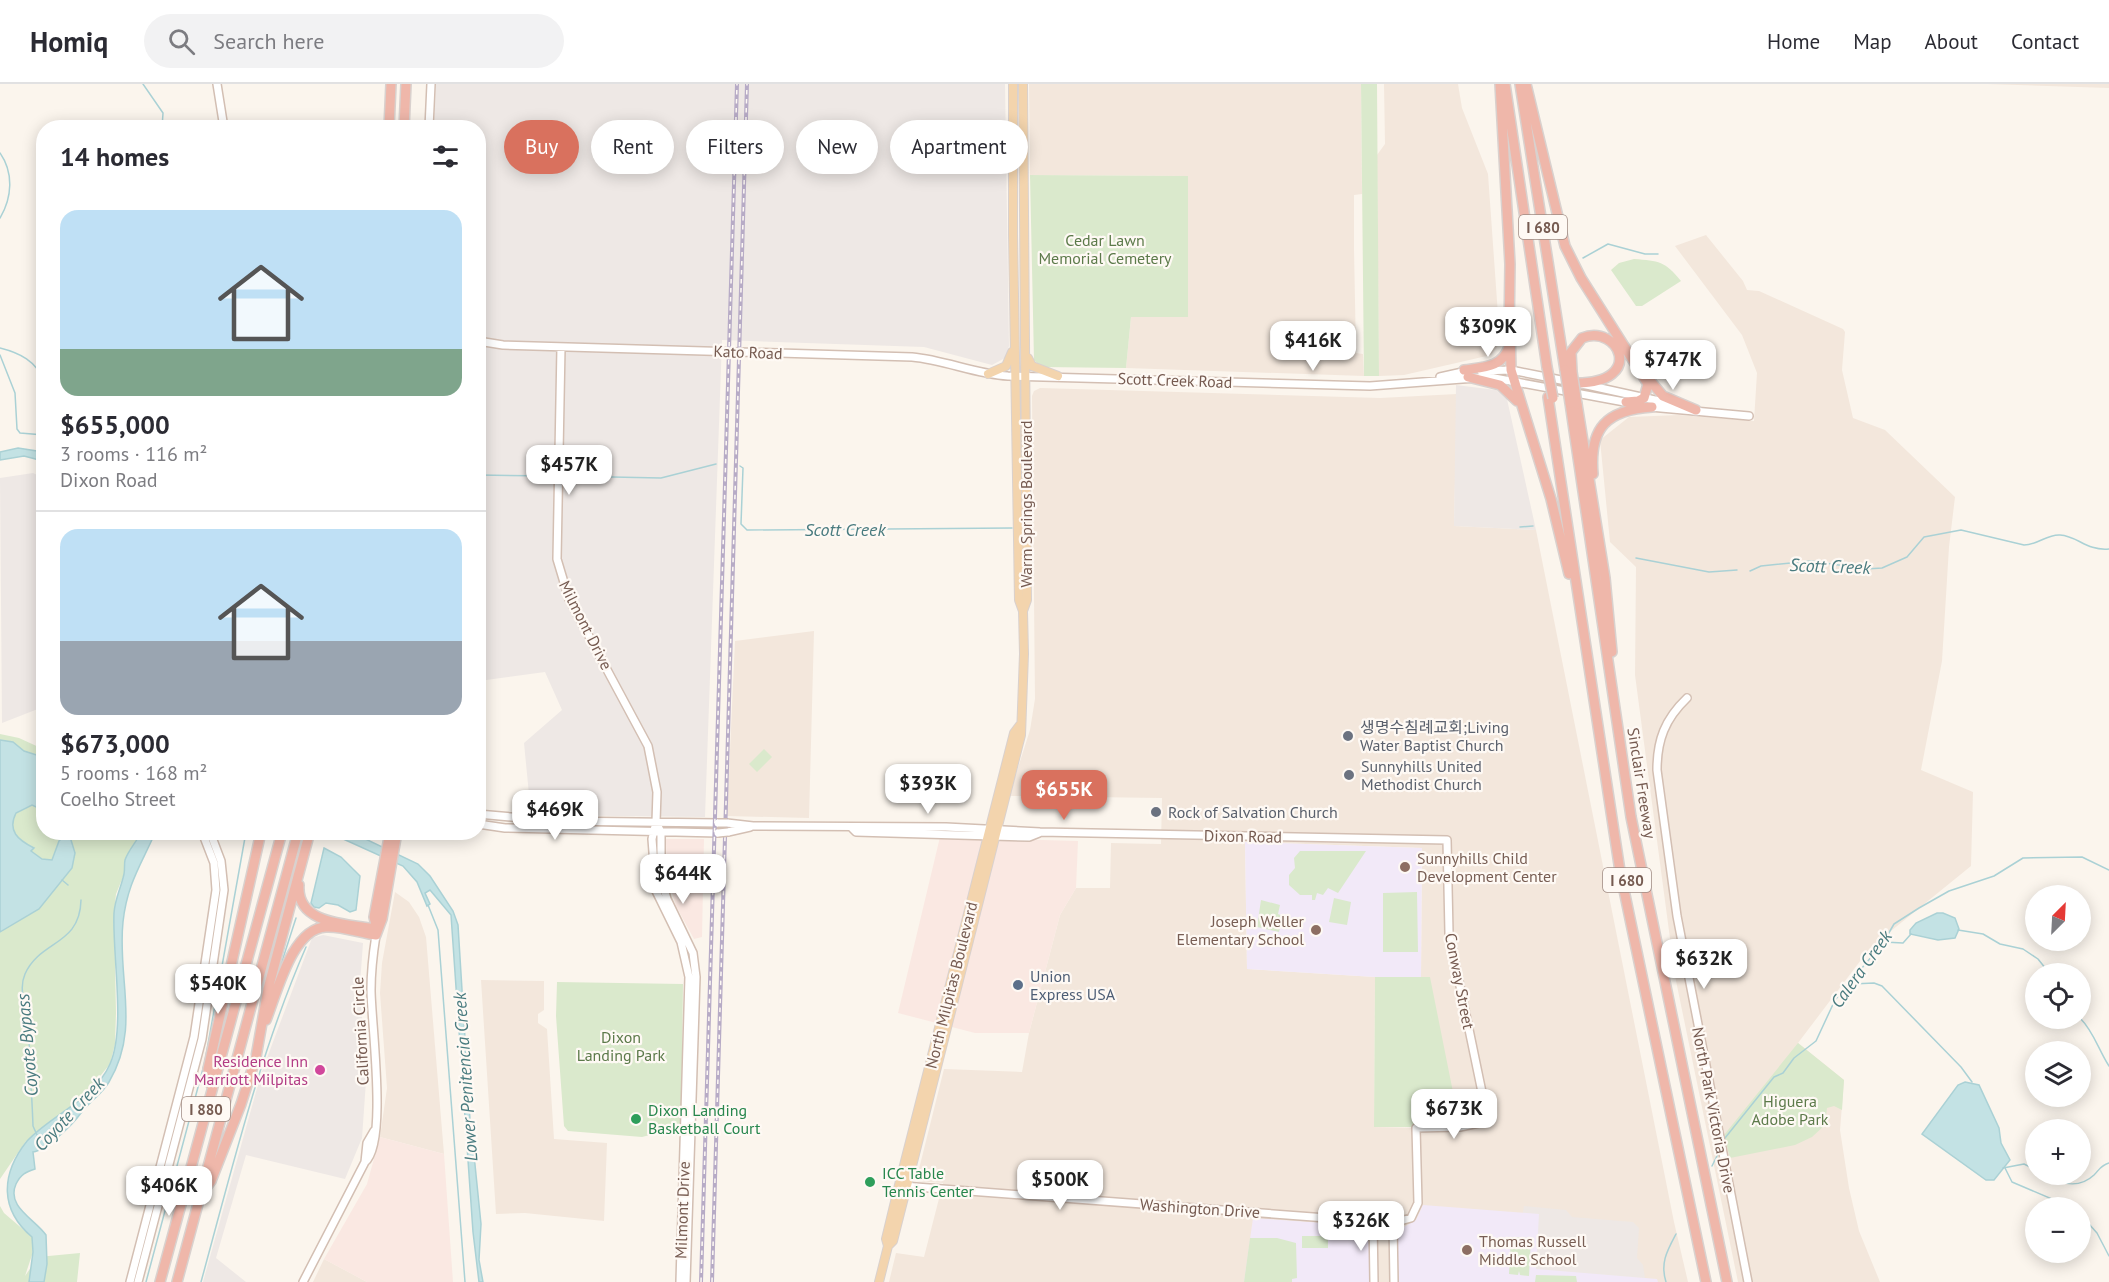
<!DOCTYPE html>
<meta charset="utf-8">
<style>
:root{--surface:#fff;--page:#f2f2f3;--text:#2b2b33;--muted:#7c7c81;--line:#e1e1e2;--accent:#d9715e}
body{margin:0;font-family:"PT Sans","Noto Sans KR",sans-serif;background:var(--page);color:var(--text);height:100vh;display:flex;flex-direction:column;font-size:22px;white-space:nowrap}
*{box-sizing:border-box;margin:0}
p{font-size:20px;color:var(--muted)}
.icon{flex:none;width:33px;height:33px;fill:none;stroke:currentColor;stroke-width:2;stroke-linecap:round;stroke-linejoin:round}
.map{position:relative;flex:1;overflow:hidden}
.side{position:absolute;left:36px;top:36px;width:450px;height:720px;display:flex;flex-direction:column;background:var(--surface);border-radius:24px;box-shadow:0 3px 15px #0003}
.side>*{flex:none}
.guide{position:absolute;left:504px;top:36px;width:570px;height:54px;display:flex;gap:12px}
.needle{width:39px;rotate:24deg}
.buttons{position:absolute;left:2025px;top:801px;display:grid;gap:12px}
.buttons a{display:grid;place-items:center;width:66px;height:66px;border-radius:50%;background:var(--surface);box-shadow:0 3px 15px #0003;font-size:30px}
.price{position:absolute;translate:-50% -51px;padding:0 14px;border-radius:12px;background:#fff;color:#222;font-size:20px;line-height:39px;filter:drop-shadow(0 2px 3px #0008)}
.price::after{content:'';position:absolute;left:50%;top:36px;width:18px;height:14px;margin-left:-9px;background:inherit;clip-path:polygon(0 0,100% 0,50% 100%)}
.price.on{background:var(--accent);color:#fff}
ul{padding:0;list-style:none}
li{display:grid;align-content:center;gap:12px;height:318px;padding:0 24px}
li+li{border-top:2px solid var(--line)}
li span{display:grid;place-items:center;height:186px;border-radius:18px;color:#555}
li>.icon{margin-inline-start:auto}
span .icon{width:108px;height:108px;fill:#fffc;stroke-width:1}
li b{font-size:26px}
h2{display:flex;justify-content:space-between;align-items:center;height:72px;padding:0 24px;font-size:26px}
.chip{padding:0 21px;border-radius:27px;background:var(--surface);box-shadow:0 3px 15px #0003;font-size:21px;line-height:54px}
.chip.on{background:var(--accent);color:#fff}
header{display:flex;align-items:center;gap:36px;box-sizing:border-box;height:84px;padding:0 30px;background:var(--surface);border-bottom:2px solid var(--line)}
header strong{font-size:28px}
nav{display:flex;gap:33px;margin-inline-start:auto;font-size:21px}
.search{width:420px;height:54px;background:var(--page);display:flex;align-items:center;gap:15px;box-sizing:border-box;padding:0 21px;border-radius:33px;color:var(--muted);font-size:22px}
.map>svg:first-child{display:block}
</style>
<header>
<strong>Homiq</strong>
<div class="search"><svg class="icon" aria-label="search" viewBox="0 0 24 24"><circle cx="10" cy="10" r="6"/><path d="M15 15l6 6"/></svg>Search here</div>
<nav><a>Home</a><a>Map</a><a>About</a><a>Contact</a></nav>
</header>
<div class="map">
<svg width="2109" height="1198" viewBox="0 0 2109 1198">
<rect width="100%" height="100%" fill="#fbf5ed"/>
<!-- residential -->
<path fill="#f3e7dc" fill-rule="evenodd" d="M1029,0H1361L1362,110L1354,111V165L1356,269L1363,270L1364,292L1126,284L1131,233H1188V92L1030,91Z
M1384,0H1458L1462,24L1488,90L1500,259L1491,271L1404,291L1379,292L1377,71L1385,60Z
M1987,0H2109V4Z
M1706,151L1743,197L1747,206L1759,207L1843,245L1845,248L1842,286L1853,334L1885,346L1955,413L1949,463L1942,577L1921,686L1973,708L1971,782L1870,864L1798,959L1844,996L1840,1046L1849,1104L1859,1147L1880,1198H1738L1675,892L1635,591L1636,483L1610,458L1600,356L1629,333L1679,331L1754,337L1757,289L1742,251L1675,162Z
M1040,304L1380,314L1457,310L1454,442L1536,446L1674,1138L1688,1198H889L896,1169L924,1173L943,1099L916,1097L944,985L1022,988L1029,949L1060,831L1076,804H1110L1111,759L1161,760L1162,714L1009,712L1030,646L1035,615L1032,312L1034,307ZM1245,758L1422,764L1421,893H1430L1423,1044L1374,1043L1375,893L1247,885Z
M814,547L809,734L727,732L735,557Z
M395,808L409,818L419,833L426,853L444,1070L380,1053L387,1004L380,909L382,879Z
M481,896L544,897V926L538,930V939L547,945L554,1055L607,1059L604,1137L525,1129L496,1130Z
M324,1175L367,1198H313Z"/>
<!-- commercial -->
<path fill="#fae8e2" d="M940,753L1078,757L1076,804L1060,831L1029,949H975L898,929Z
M666,755H704L702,853L694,855L676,822L667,792Z
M380,1053L444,1070L453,1198H367L324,1175L367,1100Z"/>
<!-- industrial -->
<path fill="#eee8e5" d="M436,0H1005L1009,262L1005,274L992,281L924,263L722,256L705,733L531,731L524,659L562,626L545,588L479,597L478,44H434Z
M1456,301L1496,306L1507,315L1536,446L1454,442Z
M33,389L44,394L43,623L2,639L0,394Z
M323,851L363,859L360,900L366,997L362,1054L345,1095L246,1071L216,1174L246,1198H203L261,990L312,854Z
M1524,1122L1566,1126L1572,1133L1633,1138L1639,1144L1637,1174L1643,1181L1645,1194L1535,1187L1522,1133Z"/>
<!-- education -->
<path fill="#f2e9f8" d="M1245,758L1422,764L1421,893H1375L1247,885Z
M1423,1121L1539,1130L1536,1185L1657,1195L1658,1198H1399L1397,1147L1416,1136Z
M1253,1134L1366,1142L1369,1145L1370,1198H1244Z"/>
<!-- green -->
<path fill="#dae9cc" d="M1361,0H1377L1379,292H1364Z
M1030,91L1188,92V233H1131L1126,284L1041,283L1034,276Z
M1634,175C1659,177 1665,177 1681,197L1642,222H1636L1611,186L1619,179Z
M0,650L19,654L43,665L44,748L141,749L125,777V788L116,810L114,830L116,929L115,960L110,980L83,1013L26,1057L0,1095Z
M764,665L772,673L757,688L749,680Z
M1300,767H1366L1338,809L1328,804L1323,811L1317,809L1315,816H1312V811H1300L1289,801V791L1295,784L1294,774Z
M1417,808L1418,868H1383V809Z
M1334,814L1351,818L1347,841L1329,838Z
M1261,816L1280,821L1278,830L1283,832L1279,848L1257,843Z
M1375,893H1430L1460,1043H1374Z
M557,898L683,900L681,1047L677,1052L654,1050L642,1053L568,1047L564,1042L556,932Z
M1798,959L1844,996L1842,1026L1834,1022L1827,1024L1825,1041L1812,1053L1795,1061L1730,1074L1724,1051Z
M0,1122L4,1129L32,1153L33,1168L25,1192L38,1173L80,1169L77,1198H0Z
M1302,1152H1328V1164H1302Z
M1511,1153L1531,1154L1529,1192L1520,1191L1519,1187L1518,1191L1509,1190Z
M1250,1154H1277L1296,1159L1297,1194L1292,1195V1198H1244Z
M1536,1191L1576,1192L1577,1198H1535Z"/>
<!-- water -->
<path fill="#c3e2e4" stroke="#aad1d5" stroke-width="1.5" d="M18,364L43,368V377L24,372L0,376V368Z
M0,656L13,658L24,667L43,673V726L32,721L16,729C7,747 18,756 34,764L31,767L42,775L52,776L59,757L68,749H72L71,756L75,769L72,784L39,825L0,848Z
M141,749H155C141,781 127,800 123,838C117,895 141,944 109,998C102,1010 89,1018 81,1029C73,1040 47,1066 33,1068L35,1085C26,1088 21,1090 16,1100C6,1123 35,1135 46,1151L47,1180L44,1198H29L33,1168L32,1153C0,1126 0,1091 27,1057C52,1030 94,1016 110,980C126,944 112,870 114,829C115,814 121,804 124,790C125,785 124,780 125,776C128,767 136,758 141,749Z
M330,749H353L418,780L430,792L453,827L458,841L469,1019L470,1036L475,1043L472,1051L481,1140L479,1176L483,1198H479L473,1148L451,831L430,806L425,809L430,820L427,822L417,798L403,782Z
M324,764L341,773L360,792L356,826L350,828L338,821L326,819L319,824L314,823L311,819Z
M1937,829H1943L1955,834L1959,845L1955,854L1938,856L1910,850V846L1916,839Z
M1965,998L1979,1001L1999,1044L2001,1059L2010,1076L1994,1096H1986L1922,1050L1958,1001Z"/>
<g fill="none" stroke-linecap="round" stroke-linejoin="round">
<!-- stream -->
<path stroke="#aad1d5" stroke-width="1.5" d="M143,0L163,29L162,44
M0,69C14,89 12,114 0,134
M1583,174L1608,160L1645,170H1658
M0,264C20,269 36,277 44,297
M0,271L15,309L17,345L20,349L44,351
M740,382L743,384L741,440L747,446L1012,444
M478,391L551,392
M563,392L661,394L716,380
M1520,443L1533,442
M1636,474L1709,488L1737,486
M1750,487L1761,482L1811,477L1866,485L1882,484L1907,473L1924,453L1961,446L2024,461C2038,461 2047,450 2060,451C2078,452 2086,467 2109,465
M62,796L68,801
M428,821L438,846L465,1198
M1958,846L1983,850L2000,860L2023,865L2038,875L2050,890
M1884,858L1903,859L1911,850
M277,893L296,834
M1852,900L1874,899L1882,902L1961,983L1972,998
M2080,934C2094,948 2098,965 2109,982
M258,992L265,995
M37,1051L33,1042C32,1010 29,977 29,945C29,927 17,908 25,890C40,856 80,862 81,816
M1725,1054L1774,993L1783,989L1794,974L1816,957L1835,916L1883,859L1894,840L1919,824L1949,807L1994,792L2023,774L2082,773L2109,786
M1712,1082L1718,1070
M2003,1084L2024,1080L2036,1086
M2005,1084L2012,1098L2073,1124
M2044,1090C2060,1100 2078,1106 2094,1091C2100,1085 2100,1082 2109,1079
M2080,1130L2097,1149L2109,1172
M146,1198L205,977L246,748
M201,1198C232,1085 259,971 306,863
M1666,1198C1660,1179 1667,1167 1676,1150"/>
<defs>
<path id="secondary" d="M217,0L224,44
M429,44L431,0
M478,257L503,261L912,273C945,276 975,290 1008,292L1370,302L1489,293L1630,319
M561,263L557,475L569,515L648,662L657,708L656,738L652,755L656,807L681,858L689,893L680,1198
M1481,287L1511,286L1571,298
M1440,293L1467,287
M1582,300L1673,320
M1650,323L1749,332
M1687,614C1665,635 1657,656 1657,686L1677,832L1748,1198
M478,730L556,737L718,739
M656,738L661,748V795L667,815L693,869L696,893L686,1198
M727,739L753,742L946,743L1040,748L1447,756L1449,849L1488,1037L1460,1043L1416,1044L1418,1119L1411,1134L1393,1139L903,1102
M478,740L505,744L718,749
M852,744L856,748L1029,753L1039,749
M728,748L750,743
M365,1078L367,1059L374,1047
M1373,1137L1374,1198
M1393,1139L1394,1198
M130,1198L194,953L216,806L214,779L202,748
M138,1198L202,955L224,806L221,777L210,748
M303,1198L365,1078C388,1059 371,938 371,906C371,888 373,870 376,851"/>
<path id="primary" d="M1023,0L1027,516L1023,527
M1028,274L1032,282L1058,292
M988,290L1006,282L1012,268
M888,1162L886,1155L899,1101L1014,649L1020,641
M879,1198L888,1162L893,1157L1021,651L1024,570L1023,527L1019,516L1013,150V0"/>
<path id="highway" d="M1500,0L1510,180L1509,249
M1505,0L1547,283
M1520,0L1565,286
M1526,0L1565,162L1581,194L1648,300L1644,314L1638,317L1626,318
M389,44L391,0
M404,44L406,0
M1510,244L1511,286L1551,415L1569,490
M1464,286C1483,283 1502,284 1509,263
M1572,288L1571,268L1582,254C1619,239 1646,299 1577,299
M1468,293L1500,301L1517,317
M1647,293L1663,312L1696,326
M1548,313L1620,787L1706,1198
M1570,319L1631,733L1727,1198
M1577,320L1605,494L1612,568
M1593,390C1589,343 1607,326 1652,323
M299,801C296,841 348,840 377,845
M377,845L374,833L390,748
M266,936C277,909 292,844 326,843C342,842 360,849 376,851L382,835L397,748
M211,1001L208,985L261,748
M203,1108L211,1097L241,1020L256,973L268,905L308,755
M160,1198L282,748
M177,1198L298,748"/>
</defs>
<!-- secondary casing -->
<use href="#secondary" stroke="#d3bfb3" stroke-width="10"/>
<!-- primary casing -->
<use href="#primary" stroke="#d9d1ce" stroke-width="10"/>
<!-- highway casing -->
<use href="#highway" stroke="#d9d1ce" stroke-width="12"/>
<!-- secondary -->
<use href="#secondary" stroke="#fff" stroke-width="7"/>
<!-- primary -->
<use href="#primary" stroke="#f3d4ad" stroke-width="8"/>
<!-- highway -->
<use href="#highway" stroke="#efb7aa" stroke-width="9"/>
<defs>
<path id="rail" d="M701,1198L737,0
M712,1198L747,0"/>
</defs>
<!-- rail casing -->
<use href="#rail" stroke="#b7abc6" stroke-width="4"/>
<!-- rail -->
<use href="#rail" stroke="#fef9f4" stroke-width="1.5" stroke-dasharray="4.5" stroke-linecap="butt"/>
<defs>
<path id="secondary-bridge" d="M718,739H727
M718,749L728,748"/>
<path id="highway-bridge" d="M1547,283L1553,314
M1565,286L1570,319
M1572,288L1577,320"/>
</defs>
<!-- secondary-bridge casing -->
<use href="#secondary-bridge" stroke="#d3bfb3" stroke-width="10" stroke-linecap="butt"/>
<!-- highway-bridge casing -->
<use href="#highway-bridge" stroke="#d9d1ce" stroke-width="12" stroke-linecap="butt"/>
<!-- secondary-bridge -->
<use href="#secondary-bridge" stroke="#fff" stroke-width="7"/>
<!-- highway-bridge -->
<use href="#highway-bridge" stroke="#efb7aa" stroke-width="9"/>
</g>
<!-- markers -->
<g fill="#6b7280" stroke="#fef9f4" stroke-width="2">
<circle cx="1348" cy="652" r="6"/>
<circle cx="1349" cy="691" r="6"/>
<circle cx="1156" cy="728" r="6"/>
</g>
<g fill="#8d6e63" stroke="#fef9f4" stroke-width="2">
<circle cx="1405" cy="783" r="6"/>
<circle cx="1316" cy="846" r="6"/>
<circle cx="1467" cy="1166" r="6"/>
</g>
<circle fill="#5c6f8a" stroke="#fef9f4" stroke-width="2" cx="1018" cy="901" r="6"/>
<circle fill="#d1479c" stroke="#fef9f4" stroke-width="2" cx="320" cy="986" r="6"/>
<g fill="#2e9e5b" stroke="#fef9f4" stroke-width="2">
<circle cx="636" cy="1035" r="6"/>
<circle cx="870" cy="1098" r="6"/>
</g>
<g text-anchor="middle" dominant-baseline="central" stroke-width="4.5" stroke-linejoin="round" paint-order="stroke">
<!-- shield labels -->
<g fill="#fef9f4" stroke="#9f8a82" stroke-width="1.5">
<rect x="1519" y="131" width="48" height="24" rx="4.5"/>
<rect x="1603" y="784" width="48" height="24" rx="4.5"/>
<rect x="182" y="1013" width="48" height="24" rx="4.5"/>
</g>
<g font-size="15" font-weight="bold" fill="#765b51">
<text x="1543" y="143">I 680</text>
<text x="1627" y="796">I 680</text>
<text x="206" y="1025">I 880</text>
</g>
<!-- park labels -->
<g font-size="16" fill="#5c7a4a" stroke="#fef9f4">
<text x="1105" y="156">Cedar Lawn<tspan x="1105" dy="18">Memorial Cemetery</tspan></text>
<text x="621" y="953">Dixon<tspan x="621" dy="18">Landing Park</tspan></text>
<text x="1790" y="1017">Higuera<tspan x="1790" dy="18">Adobe Park</tspan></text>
</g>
<!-- street labels -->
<g font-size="16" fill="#765b51" stroke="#fef9f4">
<text transform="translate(748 268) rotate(2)">Kato Road</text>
<text transform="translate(1175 296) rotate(2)">Scott Creek Road</text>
<text transform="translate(1026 420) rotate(-90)">Warm Springs Boulevard</text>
<text transform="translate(586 541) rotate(63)">Milmont Drive</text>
<text transform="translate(1642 699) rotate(81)">Sinclair Freeway</text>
<text transform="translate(1243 752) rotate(1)">Dixon Road</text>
<text transform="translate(1460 897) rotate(79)">Conway Street</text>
<text transform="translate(951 901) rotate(-76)">North Milpitas Boulevard</text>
<text transform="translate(360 947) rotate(-93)">California Circle</text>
<text transform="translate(1714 1026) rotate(79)">North Park Victoria Drive</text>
<text transform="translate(1200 1124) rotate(4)">Washington Drive</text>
<text transform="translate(682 1126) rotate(-88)">Milmont Drive</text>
</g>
<!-- worship labels -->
<g font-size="16" fill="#5b616d" stroke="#fef9f4" text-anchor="start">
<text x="1360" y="643">생명수침례교회;Living<tspan x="1360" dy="18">Water Baptist Church</tspan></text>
<text x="1361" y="682">Sunnyhills United<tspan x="1361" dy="18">Methodist Church</tspan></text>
<text x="1168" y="728">Rock of Salvation Church</text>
</g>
<!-- education labels -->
<g font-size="16" fill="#785e54" stroke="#fef9f4" text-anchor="start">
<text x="1417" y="774">Sunnyhills Child<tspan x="1417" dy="18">Development Center</tspan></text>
<text x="1304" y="837" text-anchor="end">Joseph Weller<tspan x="1304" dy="18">Elementary School</tspan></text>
<text x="1479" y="1157">Thomas Russell<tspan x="1479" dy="18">Middle School</tspan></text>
</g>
<!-- service labels -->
<g font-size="16" fill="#4e5e75" stroke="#fef9f4" text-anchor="start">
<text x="1030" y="892">Union<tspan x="1030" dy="18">Express USA</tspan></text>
</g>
<!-- hotel labels -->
<g font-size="16" fill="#b23c85" stroke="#fef9f4" text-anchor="end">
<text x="308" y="977">Residence Inn<tspan x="308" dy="18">Marriott Milpitas</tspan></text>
</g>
<!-- leisure labels -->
<g font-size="16" fill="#27864d" stroke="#fef9f4" text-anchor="start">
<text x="648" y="1026">Dixon Landing<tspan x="648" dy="18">Basketball Court</tspan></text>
<text x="882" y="1089">ICC Table<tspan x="882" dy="18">Tennis Center</tspan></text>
</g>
<!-- water labels -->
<g font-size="18" font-style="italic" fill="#497b7f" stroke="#fef9f4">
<text x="845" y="445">Scott Creek</text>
<text transform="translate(1830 482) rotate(2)">Scott Creek</text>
<text transform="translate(1861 885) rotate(-54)">Calera Creek</text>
<text transform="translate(27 961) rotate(-95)">Coyote Bypass</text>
<text transform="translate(465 993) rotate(-94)">Lower Penitencia Creek</text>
<text transform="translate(69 1030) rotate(-47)">Coyote Creek</text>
</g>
</g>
</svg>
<div class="buttons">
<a><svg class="needle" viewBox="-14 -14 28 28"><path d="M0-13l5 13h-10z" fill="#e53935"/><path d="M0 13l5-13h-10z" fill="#7c7c81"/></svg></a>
<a><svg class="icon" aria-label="locate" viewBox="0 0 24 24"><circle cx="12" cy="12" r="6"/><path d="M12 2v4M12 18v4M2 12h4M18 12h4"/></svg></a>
<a><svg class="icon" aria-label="layers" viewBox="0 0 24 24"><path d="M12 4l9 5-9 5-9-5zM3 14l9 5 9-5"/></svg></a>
<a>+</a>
<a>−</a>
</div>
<b class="price" style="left:1488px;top:274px">$309K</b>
<b class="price" style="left:1313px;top:288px">$416K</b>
<b class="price" style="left:1673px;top:307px">$747K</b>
<b class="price" style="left:569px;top:412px">$457K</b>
<b class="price" style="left:928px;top:731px">$393K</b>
<b class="price on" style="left:1064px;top:737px">$655K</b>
<b class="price" style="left:555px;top:757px">$469K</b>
<b class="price" style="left:683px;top:821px">$644K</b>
<b class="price" style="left:1704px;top:906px">$632K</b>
<b class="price" style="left:218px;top:931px">$540K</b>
<b class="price" style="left:1454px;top:1056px">$673K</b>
<b class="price" style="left:1060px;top:1127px">$500K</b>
<b class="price" style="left:169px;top:1133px">$406K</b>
<b class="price" style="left:1361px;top:1168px">$326K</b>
<div class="guide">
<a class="chip on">Buy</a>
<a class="chip">Rent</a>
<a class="chip">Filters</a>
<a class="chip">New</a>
<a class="chip">Apartment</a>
</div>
<section class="side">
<h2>14 homes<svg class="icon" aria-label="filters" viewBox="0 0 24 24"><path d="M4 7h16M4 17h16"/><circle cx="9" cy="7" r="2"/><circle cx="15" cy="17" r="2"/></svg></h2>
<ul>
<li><span style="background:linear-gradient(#bfe0f5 75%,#7fa58c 0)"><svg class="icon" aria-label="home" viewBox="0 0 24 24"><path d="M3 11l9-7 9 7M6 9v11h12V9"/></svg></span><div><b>$655,000</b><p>3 rooms · 116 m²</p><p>Dixon Road</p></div></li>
<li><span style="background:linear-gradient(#bfe0f5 60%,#9aa5b1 0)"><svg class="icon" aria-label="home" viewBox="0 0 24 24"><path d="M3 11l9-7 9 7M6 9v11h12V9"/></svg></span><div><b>$673,000</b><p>5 rooms · 168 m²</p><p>Coelho Street</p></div></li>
</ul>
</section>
</div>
